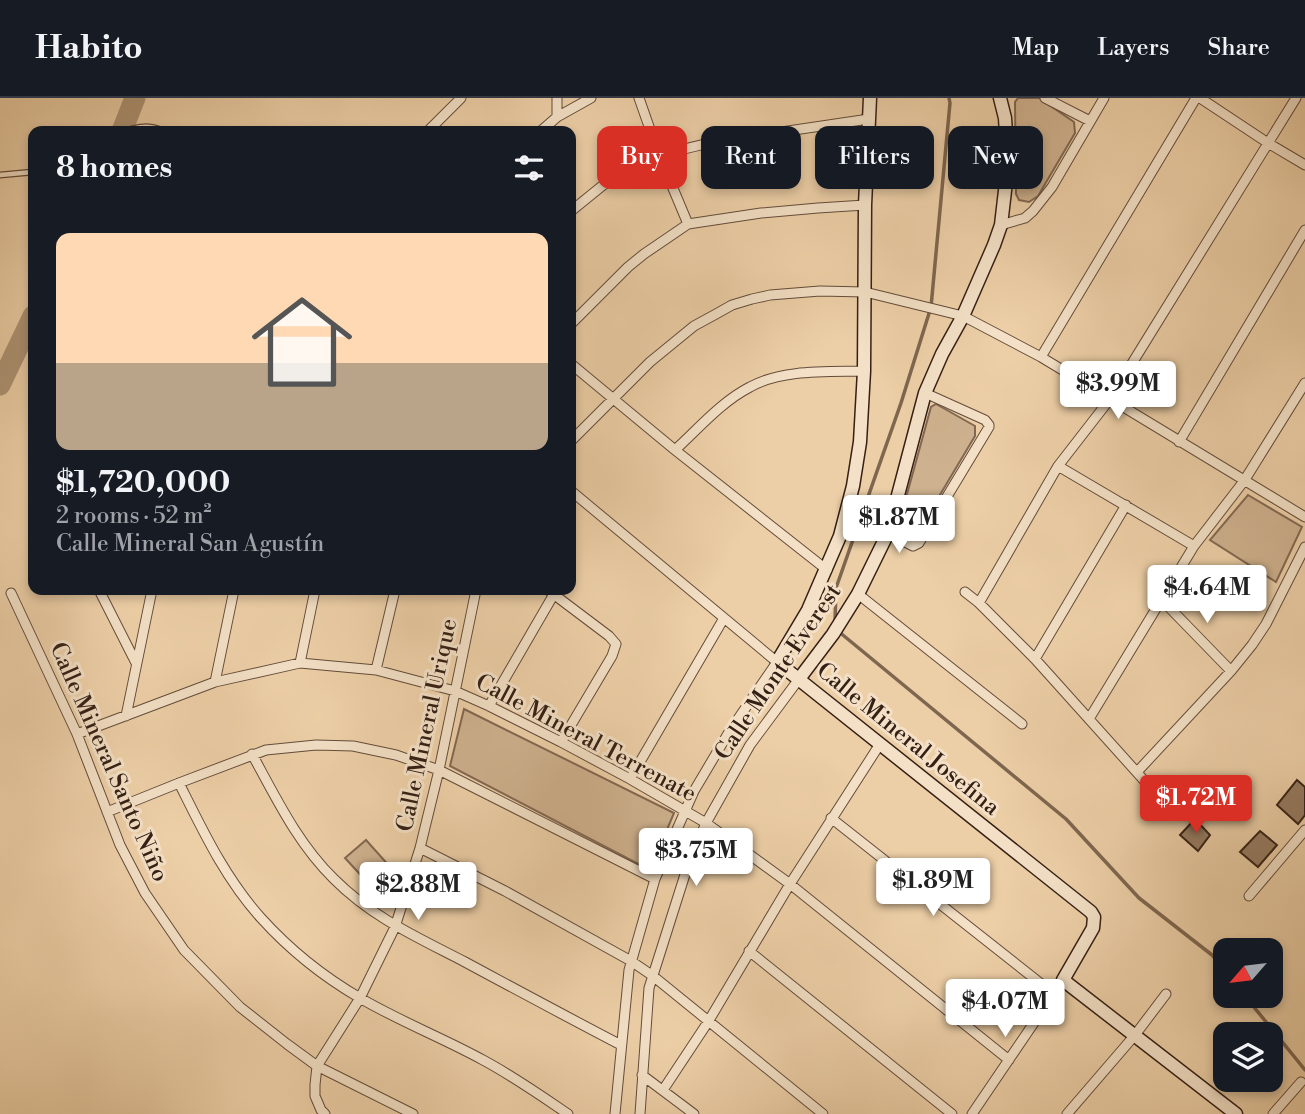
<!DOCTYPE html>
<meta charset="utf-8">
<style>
:root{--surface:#171b24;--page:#20242c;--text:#f1f3f6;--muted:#9ea1a6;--line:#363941;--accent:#d93025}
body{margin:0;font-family:"Libre Bodoni",serif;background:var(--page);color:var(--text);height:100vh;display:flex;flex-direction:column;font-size:26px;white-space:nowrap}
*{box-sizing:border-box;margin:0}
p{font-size:23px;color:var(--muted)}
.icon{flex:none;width:38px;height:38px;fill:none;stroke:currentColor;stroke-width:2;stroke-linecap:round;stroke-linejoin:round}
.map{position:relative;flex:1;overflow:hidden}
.panel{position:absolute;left:28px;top:28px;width:548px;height:469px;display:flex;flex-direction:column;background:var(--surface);border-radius:14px;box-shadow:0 4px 10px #0003}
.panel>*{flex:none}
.guide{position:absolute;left:597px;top:28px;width:602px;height:63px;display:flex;gap:14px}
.needle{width:46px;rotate:242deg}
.controls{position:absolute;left:1213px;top:840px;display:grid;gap:14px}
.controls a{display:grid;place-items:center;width:70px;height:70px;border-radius:14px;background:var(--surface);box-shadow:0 4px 10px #0003;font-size:35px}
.price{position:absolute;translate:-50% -60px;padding:0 16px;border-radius:7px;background:#fff;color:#222;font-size:23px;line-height:46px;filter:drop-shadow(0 2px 4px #0008)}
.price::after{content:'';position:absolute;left:50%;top:42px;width:21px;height:16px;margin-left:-10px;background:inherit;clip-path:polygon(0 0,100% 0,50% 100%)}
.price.on{background:var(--accent);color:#fff}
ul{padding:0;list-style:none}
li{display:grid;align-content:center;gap:14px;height:371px;padding:0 28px}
li span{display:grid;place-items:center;height:217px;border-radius:14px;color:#555}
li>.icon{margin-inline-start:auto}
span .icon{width:126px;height:126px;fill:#fffc;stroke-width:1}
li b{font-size:30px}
h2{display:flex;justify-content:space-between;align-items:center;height:84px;padding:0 28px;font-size:30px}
.tag{padding:0 24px;border-radius:14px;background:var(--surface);box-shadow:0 4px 10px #0003;font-size:24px;line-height:63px}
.tag.on{background:var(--accent);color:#fff}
header{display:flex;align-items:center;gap:42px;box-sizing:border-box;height:98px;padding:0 35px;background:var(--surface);border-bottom:2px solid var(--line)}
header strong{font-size:33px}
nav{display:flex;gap:38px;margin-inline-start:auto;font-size:24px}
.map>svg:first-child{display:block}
</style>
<header>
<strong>Habito</strong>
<nav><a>Map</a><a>Layers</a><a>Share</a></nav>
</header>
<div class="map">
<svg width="1305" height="1016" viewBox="0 0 1305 1016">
<rect width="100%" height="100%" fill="#edcfa7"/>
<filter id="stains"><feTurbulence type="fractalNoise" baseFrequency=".00286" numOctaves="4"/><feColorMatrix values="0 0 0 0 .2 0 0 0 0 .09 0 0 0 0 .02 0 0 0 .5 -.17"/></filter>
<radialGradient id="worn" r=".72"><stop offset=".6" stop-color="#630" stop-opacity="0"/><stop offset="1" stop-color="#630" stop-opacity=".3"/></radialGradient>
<!-- green -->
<path fill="#ceb18e" stroke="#826852" stroke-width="2" d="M1018,0H1039L1074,24L1075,35L1038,98L1029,104L1019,102L1016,96L1015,4Z
M936,306L975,328V338L916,437L908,439L901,436L898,429L931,309Z
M1248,397L1302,429L1276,484L1210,442Z
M464,611L674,715L650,772L450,668Z
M366,742L400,780L380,798L345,760Z"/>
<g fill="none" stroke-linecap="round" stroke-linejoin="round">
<!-- stream -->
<path stroke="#7e664f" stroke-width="3.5" d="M835,524L836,490L901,305L931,209L950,5L949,0
M838,533L1066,721L1139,800L1212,857L1225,873
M1245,898L1305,972"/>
<!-- river -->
<path stroke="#ae9475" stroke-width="21" d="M122,33L135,0
M0,287L33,218"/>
</g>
<!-- building -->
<path fill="#957b61" stroke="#352015" stroke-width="2" d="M1297,682L1305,689V717L1298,726L1277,707Z
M1195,721L1210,737L1198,753L1180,737Z
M1260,733L1277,747L1258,769L1240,754Z"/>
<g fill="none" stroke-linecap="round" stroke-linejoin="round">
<defs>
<path id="lane" d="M124,33C139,28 149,27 164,33
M0,77L33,74"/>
<path id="street" d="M639,0L659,57L688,126
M1045,0L1090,23
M1200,0L1268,45L1305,67
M557,19V0
M428,33L461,0
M541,33L557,19L591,0
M570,114L602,88L633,67L659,57L713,44L869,21
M1001,127L1025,120L1033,113L1052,89L1104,0
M570,227L628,169L644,156L688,126L761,115L818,110L865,107
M1041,259L1196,0
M570,265L675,352L827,472
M570,344L650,264L694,228L716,216L732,207L752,201L770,197L820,193L865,194L963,218L1041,259L1305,419
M1179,344L1305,132
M675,352C699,330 721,304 750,289C782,271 828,274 864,273
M1058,368L1194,448
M570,392L777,564L729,634L694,693L655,781L629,872L615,1016
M888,435L913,448L919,445L989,329V327L985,322L925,295
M99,492L136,565
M548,492L609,538L616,546L612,558L561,644
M965,494L979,505L1035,561L1150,689
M11,495L77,636L120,747L145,795L184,852L240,909L287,946L317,968L413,1016
M858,496L1022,626
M1162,502L1231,573
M979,505L1058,368L1110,301L1296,0
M1035,561L1126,407
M300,565L315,492
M376,572L395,492
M215,584L234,492
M489,608L554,496
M126,618L152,492
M1089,621L1194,448L1244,383L1305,285
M77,636L215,584L300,565L376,572L455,593L489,608L561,644L630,681L706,725L790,786L1009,962
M252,656C276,700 298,746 334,781C373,820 417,839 465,864C517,892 569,920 621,947
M1137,674L1231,573L1252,547L1266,526L1305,449
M630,681L724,520
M179,685C203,733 225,780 261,820C289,851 324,879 360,900C399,923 443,940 483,962C513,978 540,997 568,1016
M107,714L179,685L266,652L316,647L353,648L396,657L439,672L655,781
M831,720L1054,896
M420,750L505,793L631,863L653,878L823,1016
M1249,798L1305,732
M749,853L952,1016
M642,977L694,1016
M663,992L708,924L790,786L880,646
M325,1016L321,1012L315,998V987L317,968L360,900L395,829L420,750L439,672L476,492
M640,1016L649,890L688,767L706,725L750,647L799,581
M972,1016L1063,882
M1067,1016L1135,937L1166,896
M1273,1016L1301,984"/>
<path id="secondary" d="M870,0L865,107L864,273L860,344L853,388L840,438L808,512L777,564L1091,814L1094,819L1093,830L1063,882L1236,1016
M799,581L833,536L858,496L888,435L925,295L942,256L963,218L994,147L1001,127L1008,67L1005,20L1000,0"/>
</defs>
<!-- lane casing -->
<use href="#lane" stroke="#634c3a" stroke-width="7"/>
<!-- street casing -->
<use href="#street" stroke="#634c3a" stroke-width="11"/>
<!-- secondary casing -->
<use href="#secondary" stroke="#352015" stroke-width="15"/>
<!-- lane -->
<use href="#lane" stroke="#f3e0c6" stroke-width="4.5"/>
<!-- street -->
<use href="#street" stroke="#f3e0c6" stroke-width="9"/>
<!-- secondary -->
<use href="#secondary" stroke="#f3e0c6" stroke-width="12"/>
</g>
<g text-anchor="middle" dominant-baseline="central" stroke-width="6" stroke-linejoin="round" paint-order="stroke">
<!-- street labels -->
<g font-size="23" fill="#352015" stroke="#f3e0c6">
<text transform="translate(778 574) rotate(-56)">Calle Monte Everest</text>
<text transform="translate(427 627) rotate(-78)">Calle Mineral Urique</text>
<text transform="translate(586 640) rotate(28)">Calle Mineral Terrenate</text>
<text transform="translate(908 641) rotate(39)">Calle Mineral Josefina</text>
<text transform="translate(109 664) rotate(66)">Calle Mineral Santo Niño</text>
</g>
</g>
<rect width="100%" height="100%" filter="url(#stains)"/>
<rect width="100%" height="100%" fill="url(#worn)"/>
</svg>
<div class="controls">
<a><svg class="needle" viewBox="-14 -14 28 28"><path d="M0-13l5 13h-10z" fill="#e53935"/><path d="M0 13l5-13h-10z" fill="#9ea1a6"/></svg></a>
<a><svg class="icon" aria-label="layers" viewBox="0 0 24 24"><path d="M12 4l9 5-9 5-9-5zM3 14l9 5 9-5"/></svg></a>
</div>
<b class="price" style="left:1118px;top:323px">$3.99M</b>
<b class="price" style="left:899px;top:457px">$1.87M</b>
<b class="price" style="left:1207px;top:527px">$4.64M</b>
<b class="price on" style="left:1196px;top:737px">$1.72M</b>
<b class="price" style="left:696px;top:790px">$3.75M</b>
<b class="price" style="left:933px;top:820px">$1.89M</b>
<b class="price" style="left:418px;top:824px">$2.88M</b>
<b class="price" style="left:1005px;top:941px">$4.07M</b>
<div class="guide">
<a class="tag on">Buy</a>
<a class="tag">Rent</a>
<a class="tag">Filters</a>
<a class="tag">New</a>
</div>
<section class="panel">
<h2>8 homes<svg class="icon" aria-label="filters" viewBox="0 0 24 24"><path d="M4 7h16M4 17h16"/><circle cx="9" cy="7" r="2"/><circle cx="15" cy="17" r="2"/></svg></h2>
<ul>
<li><span style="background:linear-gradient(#ffd9b3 60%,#b9a48a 0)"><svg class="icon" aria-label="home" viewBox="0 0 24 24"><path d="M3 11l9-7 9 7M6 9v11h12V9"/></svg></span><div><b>$1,720,000</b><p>2 rooms · 52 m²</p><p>Calle Mineral San Agustín</p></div></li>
</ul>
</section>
</div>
